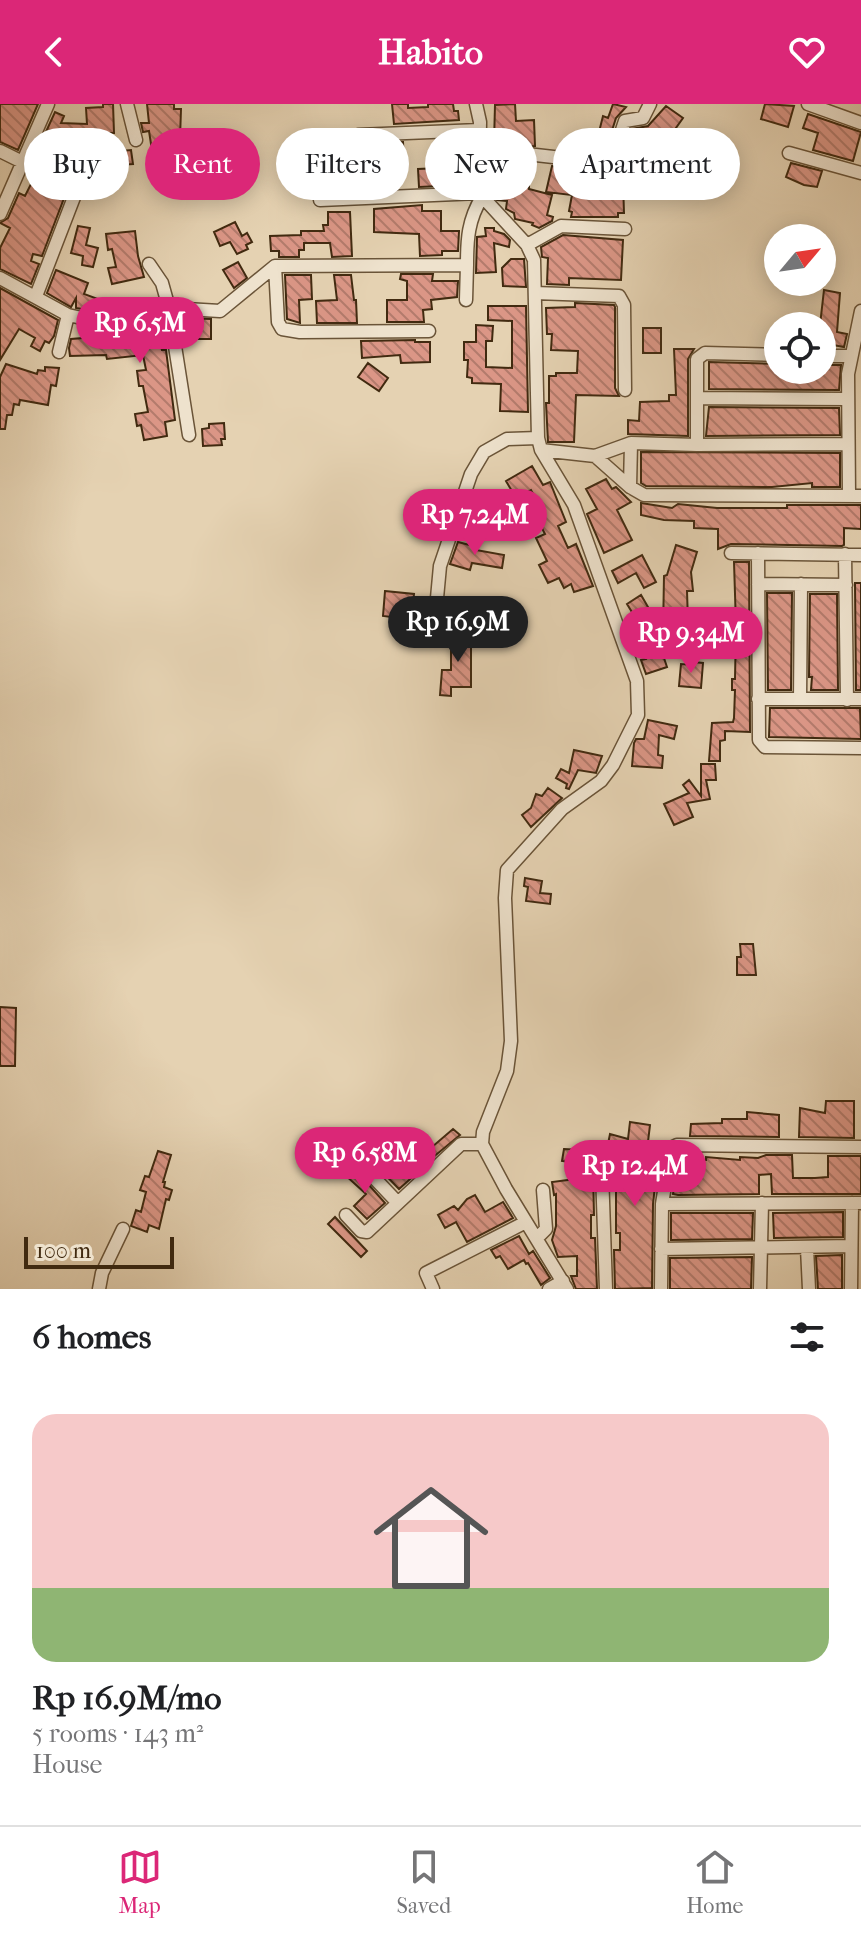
<!DOCTYPE html>
<meta charset="utf-8">
<style>
:root{--surface:#fff;--page:#f2f2f2;--text:#202124;--muted:#757577;--line:#e0e0e0;--accent:#db2777}
body{margin:0;font-family:"IM FELL French Canon",serif;background:var(--page);color:var(--text);height:100vh;display:flex;flex-direction:column;font-size:30px;white-space:nowrap}
*{box-sizing:border-box;margin:0}
p{font-size:26px;color:var(--muted)}
.icon{flex:none;width:44px;height:44px;fill:none;stroke:currentColor;stroke-width:2;stroke-linecap:round;stroke-linejoin:round}
.map{position:relative;height:1185px;overflow:hidden}
.sheet{display:flex;flex-direction:column;background:var(--surface);flex:1}
.sheet>*{flex:none}
.top-card{position:absolute;left:24px;top:24px;width:814px;height:72px;display:flex;gap:16px}
.needle{width:52px;rotate:61deg}
.fabs{position:absolute;left:764px;top:120px;display:grid;gap:16px}
.fabs a{display:grid;place-items:center;width:72px;height:72px;border-radius:50%;background:var(--surface);box-shadow:0 4px 20px #0003;font-size:40px}
.scale{position:absolute;left:24px;bottom:20px;width:150px;box-sizing:border-box;padding-left:8px;border:4px solid #412a10;border-top:0;font-size:22px;line-height:28px;white-space:nowrap;color:#412a10;-webkit-text-stroke:6px #eee2cd;paint-order:stroke}
.price{position:absolute;translate:-50% -68px;padding:0 18px;border-radius:28px;background:var(--accent);color:#fff;font-size:26px;line-height:52px;filter:drop-shadow(0 2px 4px #0008)}
.price::after{content:'';position:absolute;left:50%;top:48px;width:24px;height:18px;margin-left:-12px;background:inherit;clip-path:polygon(0 0,100% 0,50% 100%)}
.price.on{background:#222;color:#fff}
ul{padding:0;list-style:none}
li{display:grid;align-content:center;gap:16px;height:424px;padding:0 32px}
li span{display:grid;place-items:center;height:248px;border-radius:24px;color:#555}
li>.icon{margin-inline-start:auto}
span .icon{width:144px;height:144px;fill:#fffc;stroke-width:1}
li b{font-size:34px}
h2{display:flex;justify-content:space-between;align-items:center;height:96px;padding:0 32px;font-size:34px}
.tag{padding:0 28px;border-radius:36px;background:var(--surface);box-shadow:0 4px 20px #0003;font-size:28px;line-height:72px}
.tag.on{background:var(--accent);color:#fff}
header{display:flex;justify-content:space-between;align-items:center;height:104px;padding:0 32px;background:var(--accent);color:#fff;font-size:36px;font-weight:800}
.tab-bar{display:flex;justify-content:space-around;align-items:center;height:112px;border-top:2px solid var(--line);background:var(--surface);font-size:22px;color:var(--muted)}
.tab-bar a{display:grid;justify-items:center;gap:4px}
.tab-bar .on{color:var(--accent)}
.map>svg:first-child{display:block}
</style>
<header><svg class="icon" aria-label="back" viewBox="0 0 24 24"><path d="M15 5l-7 7 7 7"/></svg>Habito<svg class="icon" aria-label="heart" viewBox="0 0 24 24"><path d="M12 20l-8-8c-3-5 5-10 8-4 3-6 11-1 8 4z"/></svg></header>
<div class="map">
<svg width="861" height="1185" viewBox="0 0 861 1185">
<defs>
<pattern id="building-back-hatch" width="6" height="6" patternUnits="userSpaceOnUse" patternTransform="scale(2)"><rect width="6" height="6" fill="#db9686"/><path d="M-1 5l2 2M0 0l6 6M5-1l2 2" fill="none" stroke="#b37b6c"/></pattern>
</defs>
<rect width="100%" height="100%" fill="#e5d2b2"/>
<filter id="stains"><feTurbulence type="fractalNoise" baseFrequency=".0025" numOctaves="4"/><feColorMatrix values="0 0 0 0 .2 0 0 0 0 .09 0 0 0 0 .02 0 0 0 .5 -.17"/></filter>
<radialGradient id="worn" r=".72"><stop offset=".6" stop-color="#630" stop-opacity="0"/><stop offset="1" stop-color="#630" stop-opacity=".3"/></radialGradient>
<!-- building -->
<path fill="url(#building-back-hatch)" stroke="#412a10" stroke-width="2" d="M0,0H38L18,46L0,38Z
M103,0H113L114,29H108L110,48L131,46L133,60L99,62L95,31L54,32L92,49L79,77L65,69L67,65L34,54L55,8L64,12L61,19L87,20L86,4L103,3Z
M147,0H174V5H181L179,64L155,66L149,27L143,28L141,19H149Z
M392,0H408V4L428,3V0H453L454,7H458L459,16L394,20Z
M515,0L516,17L534,16L535,42L498,43L497,39H494L495,1Z
M613,0L626,3L616,14L605,48L579,46L581,31L589,32L590,27L599,28L603,12L608,14Z
M765,0L794,2L788,23L761,15Z
M666,2L683,14L671,31L674,34L644,63L645,65L639,71L622,53L634,42L627,38L632,25L648,22Z
M808,10L861,28L853,57L813,46L818,29L803,24Z
M350,35L357,40V44H373V39L403,38L404,61H395V84H377V62H373V55L324,57L322,39Z
M791,59L822,67L817,83L804,81L786,73Z
M498,61H529V85L552,91L547,111L553,113L552,117L539,124L532,121L533,119L515,115L514,109L506,105L507,97L497,96L493,91L494,82H488V69L498,70Z
M552,62L601,67L600,72L614,71V78H623L624,109H618V113H571L572,108L569,107L572,91L546,88Z
M462,63L463,81L419,83L418,65Z
M34,74L66,89L42,152L33,150L31,157L39,160L31,180L0,165V144L10,124L0,119L8,114L19,89L25,92Z
M422,101V107H441V127H459L458,147H442V151L420,152L419,130L374,128V105Z
M328,108H350L352,152L332,153L330,139H304V146H299V153H279V147H271L270,132L301,131V127H324L323,121H328Z
M235,118L242,132L247,129L252,138L246,141L248,145L237,150L230,138L220,142L214,128Z
M78,122L90,124L86,141L98,144L93,163L82,161L83,152L71,149Z
M485,124H494V127L504,130L510,136L509,143L494,139L496,168L476,169L477,133L486,132Z
M135,127L138,152L144,173L112,180L108,164L116,163L112,145L108,146L106,130Z
M563,131L623,136L621,176L569,174V181L547,180L548,154L542,153L541,143Z
M511,155H524L526,183L503,182L502,164Z
M238,158L247,174L234,184L223,166Z
M56,166L88,179L84,190L98,195L94,207L76,204V194L71,203L47,189Z
M401,170H433L432,177H458L457,193L431,196L432,205L423,206L424,218H387V196H407V177L400,175Z
M285,171H311L312,195L299,196L300,219L287,215Z
M334,171H351L354,196H356L357,219H317L316,197L337,196Z
M0,184L58,216L54,232L49,239L45,237L40,247L31,242L35,234L19,225L0,256Z
M824,186L840,189L837,228L847,230L844,243L822,239V221H820Z
M157,197V230L160,229L162,246H166L175,316L165,318L167,332L144,336L141,321L137,322L135,310L148,308L143,282H139L137,267L146,266L143,251L107,255L106,251L70,252L69,244L71,235L134,230L132,214L126,215L124,202Z
M575,199L614,201L615,203V284L619,292L576,291L574,338H548L546,299H549V272H556V269H577L578,247L551,246L552,230H547L546,204L575,203Z
M488,202H526L528,308L500,307L501,280L472,279V274L467,273L468,256H464V238H476V221L493,222L492,237H486V263L512,264V217L488,216Z
M186,214L211,215V235H186V228L182,227V220H186Z
M643,224H661V249H643Z
M415,236V238H430V258L401,259L400,251L362,254L361,237Z
M674,245H694L688,255V332L628,330V316L639,317L640,298L669,297V291H676Z
M709,258L778,260V266H822V261H841L839,286L709,285Z
M368,259L388,274L379,287L358,273Z
M6,260L37,270L38,266L45,267V263L59,264L56,282L51,281L48,301L20,296L19,301L14,300L12,311H7L5,325H0V273Z
M709,303L839,304L840,331L706,332Z
M224,319L225,335H221L222,341L203,342L202,325L209,324V320Z
M641,348L840,349V383H812V379L772,383L646,382L641,379Z
M532,362L543,381L550,378L566,418L558,422L568,444L576,440L593,482L574,488L571,480L564,484L559,474L548,479L539,461L547,457L536,434L545,430L534,409L541,405L531,386L516,394L506,377Z
M606,375L612,385L616,383L631,398L617,406L632,436L604,449L587,410L597,405L586,385Z
M641,399L672,404L678,400L717,404H787V401H861V425L844,424V441L842,442L731,440L718,445V425L694,424V417L664,416L641,411Z
M458,438L477,443L476,446L504,451L502,464L472,459L470,466L450,460Z
M676,441L697,448L691,468L693,487H687L688,518L669,519L674,542L661,545L667,563L646,570L641,556L646,555L638,518L627,500L641,491L663,529L664,472L667,471Z
M642,451L656,478L644,484L636,469L618,479L612,467Z
M734,458H749L750,628L725,627V636L720,637V657H709L712,619L733,618L734,614L735,586H732V575H735L736,522Z
M855,479H861V586H856Z
M385,487L414,490L412,510L392,508L391,513L383,512Z
M767,489H792L791,586H768Z
M810,490H837L838,586H811L812,573H809Z
M451,528H471V583H451V592L440,591L442,566H451Z
M693,558L703,559L701,584L679,582L681,560L693,561Z
M770,604H860L861,635L769,633Z
M648,616L677,622L674,635L659,631L658,651L663,652L662,664L632,662L634,639L636,635H644Z
M574,646L602,652L596,669L578,666L569,685L566,684L567,680L556,674L561,665L569,669Z
M701,660H715L716,676H706L710,695L687,699L693,713L674,721L664,700L689,689L683,681L689,676L701,692Z
M548,684L562,694L531,723L522,711L531,704L536,690L542,692Z
M525,774L542,777L540,789L551,790L550,800L526,797L528,783L524,782Z
M740,840H753L756,871H737V853H741Z
M0,903L16,904L15,962H0Z
M826,997H854V1034L799,1033L800,1004L825,1009Z
M747,1008L779,1011V1033L690,1032L691,1020L722,1019V1015H747Z
M630,1018L650,1021L647,1046H659L653,1100L652,1184L615,1185L614,1146H620V1129H616V1075H620V1044L608,1040L610,1030L628,1035Z
M453,1025L460,1031L431,1055L425,1049Z
M564,1045L597,1047L593,1068L594,1111H591V1134H595L597,1185H576L571,1172H577V1152L558,1153L552,1136L556,1122V1090L554,1091L552,1078L575,1075L576,1059L562,1057Z
M399,1046L418,1068L399,1085L373,1058L380,1051L387,1058Z
M158,1047L171,1051L163,1078H165L164,1083L172,1086L169,1096L166,1095L159,1125L149,1121L147,1128L131,1122L136,1106L141,1108L146,1088L140,1086L145,1072L149,1073Z
M679,1051L686,1052V1056H706V1053L740,1056V1053L758,1054L766,1051H792L793,1074H815L828,1073V1052H861V1090H772L771,1070L759,1071V1090L678,1091L673,1090Z
M352,1062L385,1099L367,1115L354,1102L366,1090L344,1070Z
M475,1091L485,1108L503,1098L513,1114L467,1138L456,1118L445,1124L438,1111L454,1102L458,1106L467,1095Z
M843,1108V1133L774,1134L773,1109Z
M671,1109H753L752,1135L671,1136Z
M335,1113L367,1147L361,1153L328,1120Z
M519,1132L529,1150L533,1147L550,1174L541,1181L528,1159L526,1160L524,1156L508,1165L500,1152L496,1154L491,1146Z
M842,1151V1185H818L816,1152Z
M752,1153L751,1185H670V1154Z"/>
<g fill="none" stroke-linecap="round" stroke-linejoin="round">
<defs>
<path id="minor" d="M127,0L136,36
M476,0L480,18L479,89L527,141L534,156L538,334L541,346L574,401L637,577L638,611L613,661L601,677L562,705L507,766L505,794L511,937L507,967L483,1028L482,1040L506,1085L567,1185
M808,0L861,19
M358,31L479,26
M0,47L73,83L76,88L36,192
M789,49L861,69
M477,53L527,50L606,59L613,53L625,17L643,14L650,0
M320,96L479,89
M0,110L48,0
M527,141L561,122L625,125
M149,160L162,179L169,204
M275,162L278,218L282,225L300,228L429,227
M0,174L68,211L100,218
M535,189L619,192L624,201L625,286
M466,196L467,161
M59,248L68,211
M822,252H850
M697,294L847,295
M189,331L169,204L220,207L275,162L467,161C467,135 468,116 482,93
M697,341V255L705,249L778,251
M541,346L595,352L630,383L644,391L861,392
M595,352L631,339L697,341L848,340
M630,383L631,339
M849,392L848,270L861,207
M731,449L861,451
M758,449L759,636L765,643L861,644
M845,450L847,596
M758,480L846,481
M801,480L800,595H861
M437,494L440,462L471,370L484,348L507,335L538,334
M758,595H800
M410,1046L431,1068
M360,1059L398,1099
M602,1068L606,1185
M662,1100L861,1099
M346,1111L361,1127L367,1128L461,1040H482
M537,1134L546,1125L543,1086
M807,1144L809,1185
M661,1145L851,1142
M99,1185L102,1169L123,1125
M433,1185L426,1169L526,1118
M549,1185L563,1177
M661,1185L662,1100L671,1044L677,1041L861,1043
M760,1185L762,1099
M851,1185L852,1099"/>
</defs>
<!-- minor casing -->
<use href="#minor" stroke="#6a5438" stroke-width="15"/>
<!-- minor -->
<use href="#minor" stroke="#eee2cd" stroke-width="12"/>
</g>
<rect width="100%" height="100%" filter="url(#stains)"/>
<rect width="100%" height="100%" fill="url(#worn)"/>
</svg>
<div class="fabs">
<a><svg class="needle" viewBox="-14 -14 28 28"><path d="M0-13l5 13h-10z" fill="#e53935"/><path d="M0 13l5-13h-10z" fill="#757577"/></svg></a>
<a><svg class="icon" aria-label="locate" viewBox="0 0 24 24"><circle cx="12" cy="12" r="6"/><path d="M12 2v4M12 18v4M2 12h4M18 12h4"/></svg></a>
</div>
<div class="scale">100 m</div>
<b class="price" style="left:140px;top:261px">Rp 6.5M</b>
<b class="price" style="left:475px;top:453px">Rp 7.24M</b>
<b class="price on" style="left:458px;top:560px">Rp 16.9M</b>
<b class="price" style="left:691px;top:571px">Rp 9.34M</b>
<b class="price" style="left:365px;top:1091px">Rp 6.58M</b>
<b class="price" style="left:635px;top:1104px">Rp 12.4M</b>
<div class="top-card">
<a class="tag">Buy</a>
<a class="tag on">Rent</a>
<a class="tag">Filters</a>
<a class="tag">New</a>
<a class="tag">Apartment</a>
</div>
</div>
<section class="sheet">
<h2>6 homes<svg class="icon" aria-label="filters" viewBox="0 0 24 24"><path d="M4 7h16M4 17h16"/><circle cx="9" cy="7" r="2"/><circle cx="15" cy="17" r="2"/></svg></h2>
<ul>
<li><span style="background:linear-gradient(#f6c9c9 70%,#8fb573 0)"><svg class="icon" aria-label="home" viewBox="0 0 24 24"><path d="M3 11l9-7 9 7M6 9v11h12V9"/></svg></span><div><b>Rp 16.9M/mo</b><p>5 rooms · 143 m²</p><p>House</p></div></li>
</ul>
</section>
<nav class="tab-bar">
<a class="on"><svg class="icon" aria-label="map" viewBox="0 0 24 24"><path d="M3 6l6-2 6 2 6-2v14l-6 2-6-2-6 2zM9 4v14M15 6v14"/></svg>Map</a>
<a><svg class="icon" aria-label="saved" viewBox="0 0 24 24"><path d="M7 4h10v16l-5-4-5 4z"/></svg>Saved</a>
<a><svg class="icon" aria-label="home" viewBox="0 0 24 24"><path d="M3 11l9-7 9 7M6 9v11h12V9"/></svg>Home</a>
</nav>
